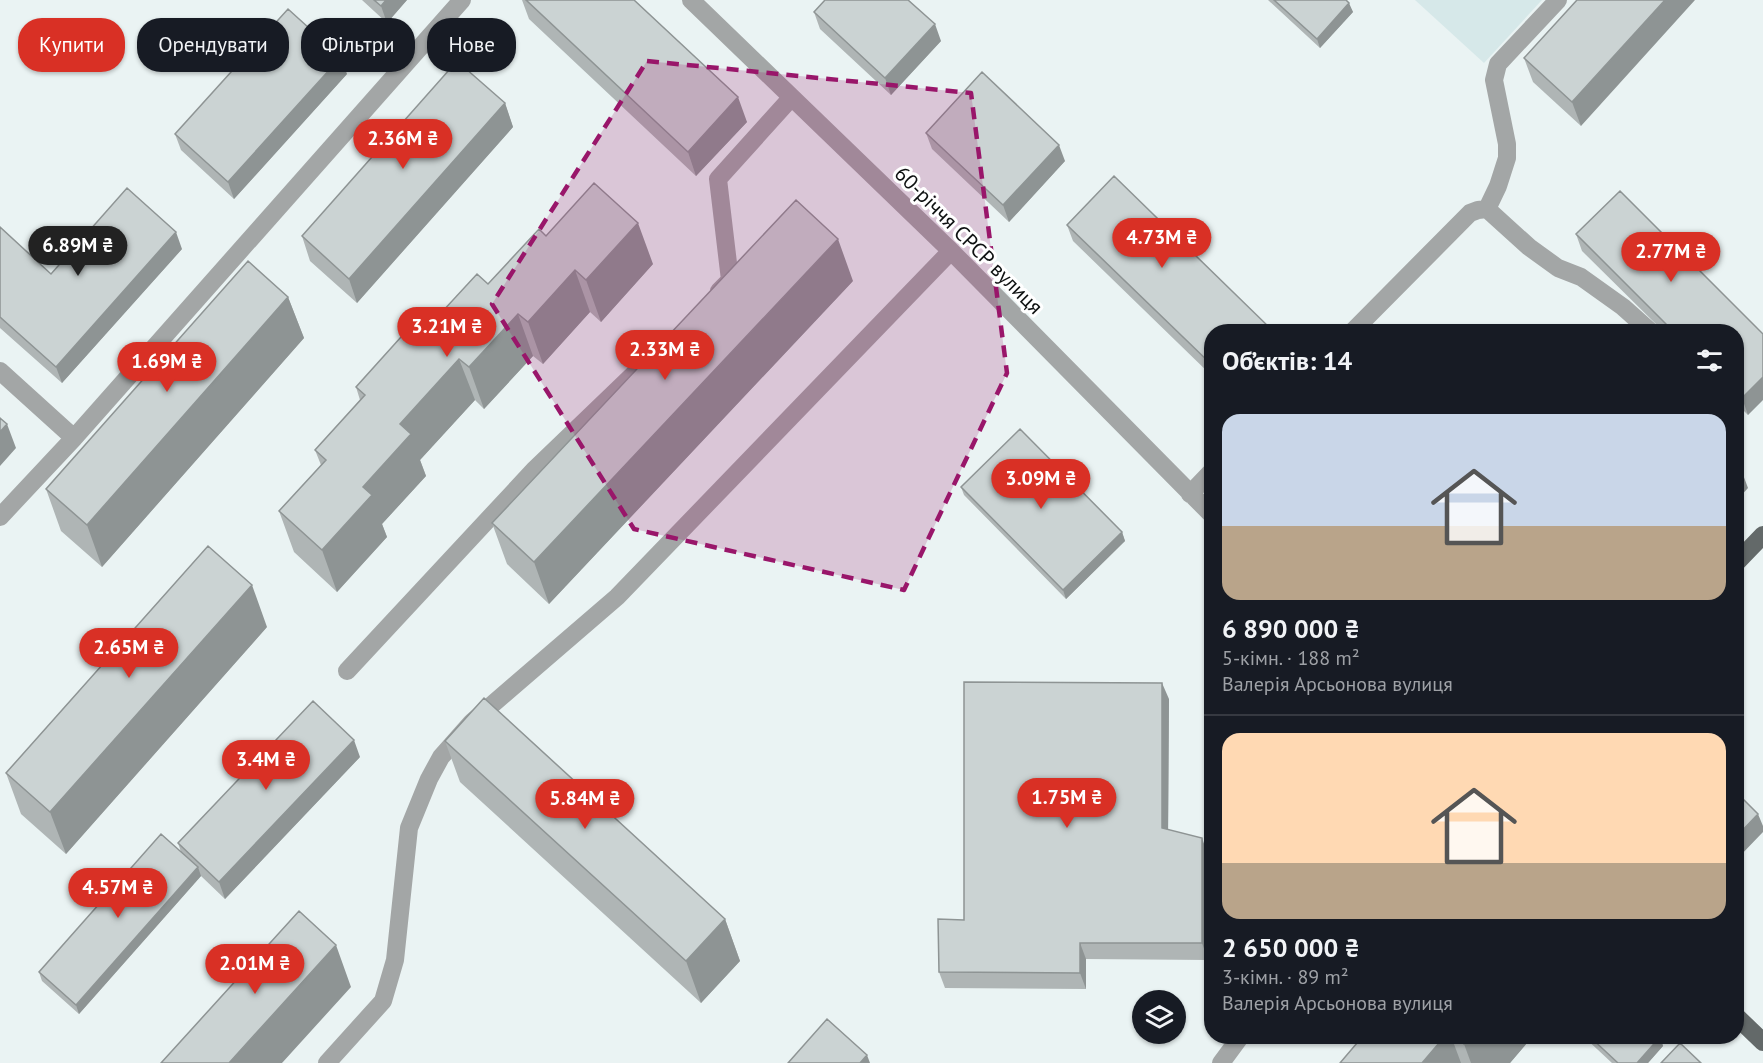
<!DOCTYPE html>
<html lang="uk">
<meta charset="utf-8">
<style>
:root{--surface:#171b24;--page:#242831;--text:#f1f3f6;--muted:#9ea1a6;--line:#363941;--accent:#d93025}
body{margin:0;font-family:"PT Sans",sans-serif;background:var(--page);color:var(--text);height:100vh;display:flex;flex-direction:column;font-size:22px;white-space:nowrap}
*{box-sizing:border-box;margin:0}
p{font-size:20px;color:var(--muted)}
.icon{flex:none;width:33px;height:33px;fill:none;stroke:currentColor;stroke-width:2;stroke-linecap:round;stroke-linejoin:round}
.map{position:relative;flex:1;overflow:hidden}
.drawer{position:absolute;left:1204px;top:324px;width:540px;height:720px;display:flex;flex-direction:column;background:var(--surface);border-radius:24px;box-shadow:0 2px 4px #0004}
.drawer>*{flex:none}
.guide{position:absolute;left:18px;top:18px;width:570px;height:54px;display:flex;gap:12px}
.buttons{position:absolute;left:1132px;top:990px;display:grid;gap:12px}
.buttons a{display:grid;place-items:center;width:54px;height:54px;border-radius:50%;background:var(--surface);box-shadow:0 2px 4px #0004;font-size:30px}
.price{position:absolute;translate:-50% -51px;padding:0 14px;border-radius:21px;background:var(--accent);color:#fff;font-size:20px;line-height:39px;filter:drop-shadow(0 2px 3px #0008)}
.price::after{content:'';position:absolute;left:50%;top:36px;width:18px;height:14px;margin-left:-9px;background:inherit;clip-path:polygon(0 0,100% 0,50% 100%)}
.price.active{background:#222;color:#fff}
ul{padding:0;list-style:none}
li{display:grid;align-content:center;gap:12px;height:318px;padding:0 18px}
li+li{border-top:2px solid var(--line)}
li span{display:grid;place-items:center;height:186px;border-radius:18px;color:#555}
li>.icon{margin-inline-start:auto}
span .icon{width:108px;height:108px;fill:#fffc;stroke-width:1}
li b{font-size:26px}
h2{display:flex;justify-content:space-between;align-items:center;height:72px;padding:0 18px;font-size:26px}
.chip{padding:0 21px;border-radius:24px;background:var(--surface);box-shadow:0 2px 4px #0004;font-size:21px;line-height:54px}
.chip.active{background:var(--accent);color:#fff}
.map>svg:first-child{display:block}
</style>
<div class="map">
<svg width="1763" height="1063" viewBox="0 0 1763 1063">
<rect width="100%" height="100%" fill="#eaf3f3"/>
<!-- built -->
<path fill="#d6e8e9" d="M1415,0H1542L1484,63Z"/>
<g fill="none" stroke-linecap="round" stroke-linejoin="round">
<!-- minor -->
<path stroke="#a3a6a6" stroke-width="18" d="M691,0L951,251L1212,515
M1487,209L1498,186L1507,158V144L1494,80L1498,64L1558,0
M719,291L730,280L718,179L791,98
M1352,332L1470,213L1478,210L1487,209L1529,247L1558,268L1581,277L1623,307L1651,332
M0,371L74,438
M1190,494L1212,471
M0,517L74,438L462,0
M347,671L535,469L637,371
M327,1063L383,1001L395,960L409,828L429,779L441,757L472,722L617,597L951,251
M1221,1063L1241,1036"/>
<!-- major -->
<path stroke="#636969" stroke-width="18" d="M1737,562L1763,535
M1737,1017L1763,1042"/>
</g>
<!-- wall -->
<path fill="#afb5b5" d="M362,0H407L387,23Z
M522,0H634L747,122L696,176L529,19Z
M1268,0H1346L1353,12L1320,48Z
M1577,0L1581,126L1533,82L1524,58Z
M814,12L941,41L891,95L820,29Z
M347,74L234,199L181,150L175,134Z
M505,103L513,127L357,303L310,261L302,236Z
M926,133L1065,161L1009,222L932,149Z
M1067,225L1212,332V376L1073,241Z
M0,227L51,274L182,249L62,383L0,328Z
M1576,234L1763,334L1748,415L1737,404V332H1664L1582,251Z
M546,236L653,264L601,322L590,312L543,364L533,356L484,409L475,400L420,460L426,476L382,524L387,537L337,592L294,552L279,511L321,465L315,450L360,400L356,387L429,326L488,284Z
M853,281L549,604L507,564L492,523Z
M288,297L304,338L102,567L61,531L46,489Z
M961,487L1122,532L1125,541L1066,599L964,495Z
M267,627L66,854L21,814L6,773Z
M1169,699L1168,829L1208,855V960L1086,959V989L945,988L939,972L964,920Z
M445,741L725,919L740,961L701,1003L460,782Z
M360,757L225,899L201,876L79,1014L42,981L39,972L181,852L178,843Z
M1363,1036H1533L1510,1063H1340Z
M1583,1036H1659L1663,1046L1648,1063H1612Z"/>
<!-- shaded-wall -->
<path fill="#8e9494" d="M386,0H407L387,23L381,6Z
M1665,0H1695L1581,126L1572,102Z
M1349,3L1353,12L1320,48L1317,39Z
M935,24L941,41L891,95L885,78Z
M341,57L347,74L234,199L228,182Z
M738,97L747,122L696,176L688,152Z
M505,103L513,127L357,303L349,279Z
M1059,145L1065,161L1009,222L1003,205Z
M638,223L653,264L601,322L586,280Z
M176,232L182,249L62,383L56,367Z
M838,239L853,281L549,604L534,562Z
M575,270L590,312L543,364L528,322Z
M288,297L304,338L102,567L87,525Z
M518,314L533,356L484,409L469,367Z
M459,359L475,400L420,460L426,476L382,524L387,537L337,592L322,550L363,487L400,424Z
M1763,377V400L1748,415L1742,398Z
M7,424L16,448L0,466V432Z
M1742,472L1748,488L1737,500V477Z
M1122,532L1125,541L1066,599L1063,590Z
M252,585L267,627L66,854L50,812Z
M1162,683L1169,699L1168,844L1162,828Z
M354,740L360,757L225,899L219,882Z
M1758,814L1763,826V832L1737,859V836Z
M1202,838L1208,855V960L1202,943Z
M198,867L201,876L79,1014L76,1005Z
M725,919L740,961L701,1003L686,961Z
M1080,943L1086,959V989L1080,973Z
M336,945L351,987L282,1063H229Z
M1445,1036H1451L1461,1063H1422Z
M1470,1036H1533L1510,1063H1471L1464,1044Z
M1660,1037L1663,1046L1648,1063H1637Z
M867,1055L870,1063H860Z"/>
<!-- building -->
<path fill="#cbd3d3" stroke="#8e9494" stroke-width="1.5" d="M374,0H386L381,6Z
M526,0H634L738,97L688,152Z
M825,0H908L935,24L885,78L814,12Z
M1274,0H1346L1349,3L1317,39Z
M1577,0H1665L1572,102L1524,58Z
M288,9L341,57L228,182L175,134Z
M457,61L505,103L349,279L302,236Z
M982,72L1059,145L1003,205L926,133Z
M1114,176L1274,332H1212V365L1067,225Z
M594,183L638,223L586,280L575,270L528,322L518,314L469,367L459,359L400,424L411,434L363,487L372,495L322,550L279,511L326,460L315,450L365,395L356,387L419,317L429,326L477,274L488,284L539,229L546,236Z
M127,188L176,232L56,367L0,317V227L51,274Z
M1620,191L1763,334V377L1742,398L1737,393V332H1674L1576,234Z
M796,200L838,239L534,562L492,523Z
M248,261L288,297L87,525L46,489Z
M0,418L7,424L0,432Z
M1020,429L1122,532L1063,590L961,487Z
M1737,467L1742,472L1737,477Z
M208,546L252,585L50,812L6,773Z
M964,682L1162,683V828L1202,838V943H1080V973L939,972L938,919L964,920Z
M484,698L725,919L686,961L445,741Z
M313,701L354,740L219,882L178,843Z
M1737,793L1758,814L1737,836Z
M161,834L198,867L76,1005L39,972Z
M299,911L336,945L229,1063H161Z
M827,1019L867,1055L860,1063H788Z
M1363,1036H1445L1422,1063H1340Z
M1456,1036H1470L1464,1044Z
M1589,1036H1659L1660,1037L1637,1063H1618Z
M1680,1043L1701,1063H1661Z"/>
<!-- marked area -->
<path fill="#99166a" fill-opacity="0.2" stroke="#99166a" stroke-width="4.5" stroke-dasharray="12 8" stroke-linejoin="round" d="M647,61L971,93L1007,373L904,590L634,529L492,304Z"/>
<g text-anchor="middle" dominant-baseline="central" stroke-width="6" stroke-linejoin="round" paint-order="stroke">
<!-- street labels -->
<g font-size="21" fill="#0e1111" stroke="#fff">
<text transform="translate(969 240) rotate(45)">60-річчя СРСР вулиця</text>
</g>
</g>
</svg>
<div class="buttons">
<a><svg class="icon" aria-label="layers" viewBox="0 0 24 24"><path d="M12 4l9 5-9 5-9-5zM3 14l9 5 9-5"/></svg></a>
</div>
<b class="price" style="left:403px;top:170px">2.36M ₴</b>
<b class="price" style="left:1162px;top:269px">4.73M ₴</b>
<b class="price active" style="left:78px;top:277px">6.89M ₴</b>
<b class="price" style="left:1671px;top:283px">2.77M ₴</b>
<b class="price" style="left:447px;top:358px">3.21M ₴</b>
<b class="price" style="left:665px;top:381px">2.33M ₴</b>
<b class="price" style="left:167px;top:393px">1.69M ₴</b>
<b class="price" style="left:1041px;top:510px">3.09M ₴</b>
<b class="price" style="left:129px;top:679px">2.65M ₴</b>
<b class="price" style="left:266px;top:791px">3.4M ₴</b>
<b class="price" style="left:1067px;top:829px">1.75M ₴</b>
<b class="price" style="left:585px;top:830px">5.84M ₴</b>
<b class="price" style="left:118px;top:919px">4.57M ₴</b>
<b class="price" style="left:255px;top:995px">2.01M ₴</b>
<div class="guide">
<a class="chip active">Купити</a>
<a class="chip">Орендувати</a>
<a class="chip">Фільтри</a>
<a class="chip">Нове</a>
</div>
<section class="drawer">
<h2>Об’єктів: 14<svg class="icon" aria-label="filters" viewBox="0 0 24 24"><path d="M4 7h16M4 17h16"/><circle cx="9" cy="7" r="2"/><circle cx="15" cy="17" r="2"/></svg></h2>
<ul>
<li><span style="background:linear-gradient(#c9d6e8 60%,#b9a48a 0)"><svg class="icon" aria-label="home" viewBox="0 0 24 24"><path d="M3 11l9-7 9 7M6 9v11h12V9"/></svg></span><div><b>6 890 000 ₴</b><p>5-кімн. · 188 m²</p><p>Валерія Арсьонова вулиця</p></div></li>
<li><span style="background:linear-gradient(#ffd9b3 70%,#b9a48a 0)"><svg class="icon" aria-label="home" viewBox="0 0 24 24"><path d="M3 11l9-7 9 7M6 9v11h12V9"/></svg></span><div><b>2 650 000 ₴</b><p>3-кімн. · 89 m²</p><p>Валерія Арсьонова вулиця</p></div></li>
</ul>
</section>
</div>
